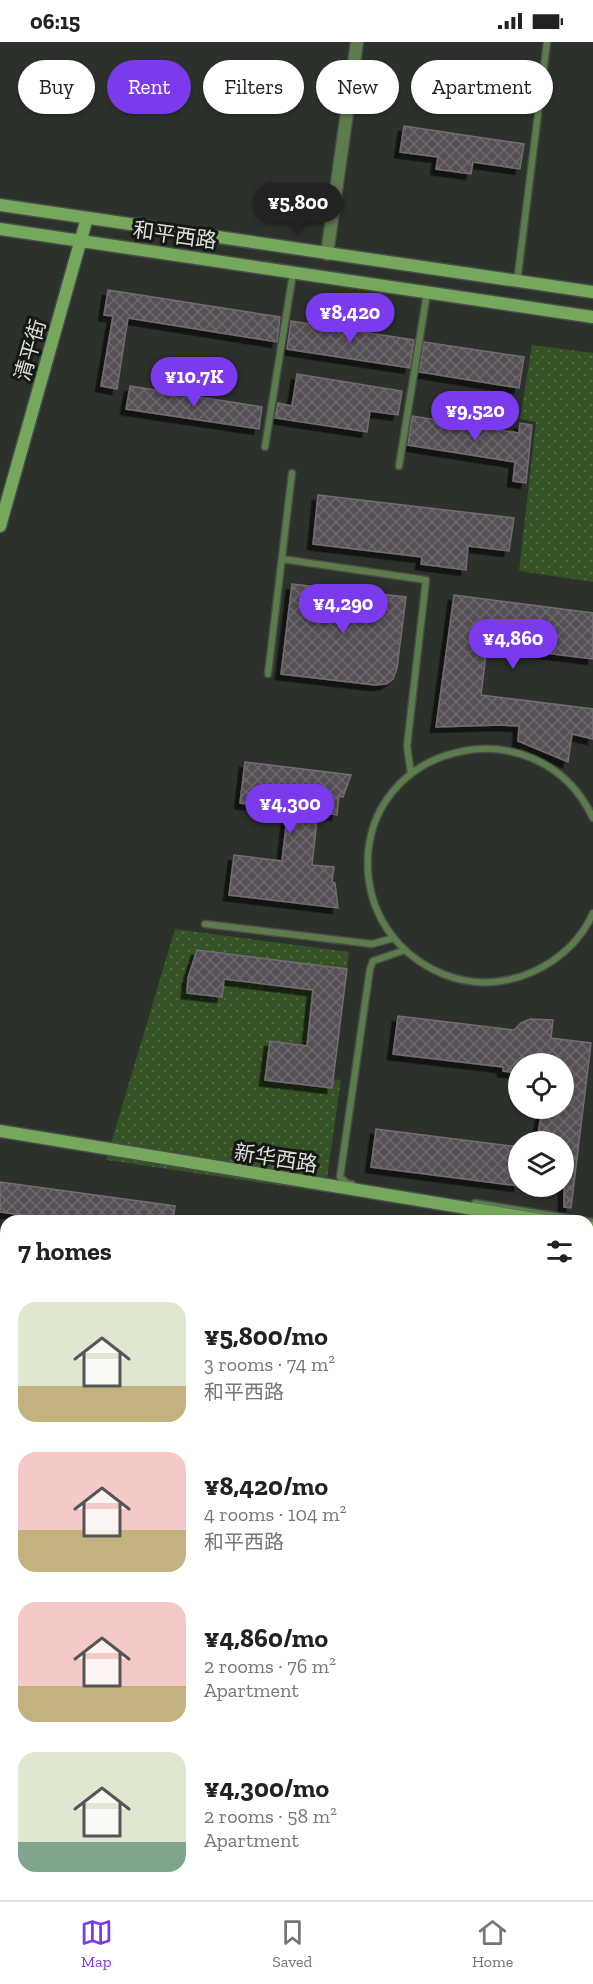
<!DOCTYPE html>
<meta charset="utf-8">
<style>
:root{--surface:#fff;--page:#f6f6f6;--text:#222;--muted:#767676;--line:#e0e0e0;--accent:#7c3aed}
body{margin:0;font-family:"Zilla Slab","Noto Sans SC",serif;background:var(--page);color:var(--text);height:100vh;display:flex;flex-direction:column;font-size:22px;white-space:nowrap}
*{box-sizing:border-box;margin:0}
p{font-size:20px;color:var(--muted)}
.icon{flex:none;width:33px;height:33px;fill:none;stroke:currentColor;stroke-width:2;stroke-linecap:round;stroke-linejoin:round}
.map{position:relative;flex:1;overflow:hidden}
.sheet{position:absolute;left:0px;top:1173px;width:594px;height:686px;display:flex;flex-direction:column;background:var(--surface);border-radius:18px 18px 0 0;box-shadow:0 2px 4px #0004}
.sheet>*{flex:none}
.banner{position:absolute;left:18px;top:18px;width:558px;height:54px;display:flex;gap:12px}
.fabs{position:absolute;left:508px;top:1011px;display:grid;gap:12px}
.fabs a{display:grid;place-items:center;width:66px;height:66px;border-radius:50%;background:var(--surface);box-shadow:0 2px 4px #0004;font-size:30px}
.price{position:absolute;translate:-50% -51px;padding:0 14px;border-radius:21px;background:var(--accent);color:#fff;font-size:20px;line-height:39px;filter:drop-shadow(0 2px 3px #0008)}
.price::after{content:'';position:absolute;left:50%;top:36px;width:18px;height:14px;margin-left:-9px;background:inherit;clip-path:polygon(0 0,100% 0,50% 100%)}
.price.on{background:#222;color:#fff}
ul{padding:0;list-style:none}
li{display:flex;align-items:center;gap:18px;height:150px;padding:0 18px}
li span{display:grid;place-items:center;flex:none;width:168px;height:120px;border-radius:18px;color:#555}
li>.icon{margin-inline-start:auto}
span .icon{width:72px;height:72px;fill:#fffc;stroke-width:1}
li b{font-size:26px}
h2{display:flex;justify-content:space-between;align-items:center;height:72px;padding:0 18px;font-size:26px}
.pill{padding:0 21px;border-radius:27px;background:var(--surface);box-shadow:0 2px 4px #0004;font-size:21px;line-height:54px}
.pill.on{background:var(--accent);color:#fff}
.status{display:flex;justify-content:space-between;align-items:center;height:42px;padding:0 30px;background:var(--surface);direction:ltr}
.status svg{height:16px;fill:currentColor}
.tabs{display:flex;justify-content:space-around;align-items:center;height:84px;border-top:2px solid var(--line);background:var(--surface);font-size:16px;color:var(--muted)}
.tabs a{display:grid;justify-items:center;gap:3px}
.tabs .on{color:var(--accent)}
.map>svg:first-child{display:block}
</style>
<div class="status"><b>06:15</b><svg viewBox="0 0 49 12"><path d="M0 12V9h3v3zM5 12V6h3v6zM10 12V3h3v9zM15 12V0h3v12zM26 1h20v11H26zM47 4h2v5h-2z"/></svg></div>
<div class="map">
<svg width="593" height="1858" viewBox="0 0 593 1858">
<defs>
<pattern id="grass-dots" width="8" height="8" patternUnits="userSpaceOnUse" patternTransform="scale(1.5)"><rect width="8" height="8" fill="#345224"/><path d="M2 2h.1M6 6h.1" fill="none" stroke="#516a43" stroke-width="1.8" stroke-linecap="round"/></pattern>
<pattern id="building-cross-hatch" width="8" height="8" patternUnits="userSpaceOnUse" patternTransform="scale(1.5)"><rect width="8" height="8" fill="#565055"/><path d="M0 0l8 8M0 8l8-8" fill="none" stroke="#6e696d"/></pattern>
<filter id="shadow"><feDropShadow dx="-5.5" dy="5.5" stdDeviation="0" flood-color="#0009"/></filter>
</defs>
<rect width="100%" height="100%" fill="#2c312b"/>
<!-- grass -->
<path fill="url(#grass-dots)" d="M532,303L593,311V540L519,529L536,380L520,377Z
M175,887L349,910L347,927L197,908L188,936L187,950L222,937L313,948L307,1004L270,999L265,1038L332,1046L334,1037L341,1038L325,1150L106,1118Z"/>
<!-- building -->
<path fill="url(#building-cross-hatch)" stroke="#736c72" stroke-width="1.5" filter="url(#shadow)" d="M404,84L524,102L520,127L473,120L471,132L436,127L438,115L400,110Z
M108,248L280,275L277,300L128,276L117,347L101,344L113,274L104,273Z
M291,279L414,298L410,326L287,307Z
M424,300L524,315L519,346L419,330Z
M297,332L402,349L398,373L370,369L367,390L275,376L278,361L292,364Z
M130,344L262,365L259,387L126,367Z
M412,374L519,391L520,381L532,383L526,441L513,439L515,420L408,403Z
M318,453L514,476L509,509L468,504L466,528L421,522L422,515L313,502Z
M292,542L406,555L397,626L393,637L386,642L375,643L281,632Z
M454,553L593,571V617L487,604L481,653L593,667V697L572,692L568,720L518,699L519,684L500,683L436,685Z
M245,720L351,733L343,755L339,754L337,773L318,770L312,823L334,825L332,840L335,841L338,866L229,853L234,813L282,819L288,767L240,761Z
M197,908L347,927L332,1046L265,1038L270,999L307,1004L313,948L224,937L222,955L187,951L188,936Z
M398,974L514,988L521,981L530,977L553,978L551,996L591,1001L571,1166L564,1165V1100H537L542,1066H564V1022H519V1031L503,1029V1025L393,1012Z
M376,1087L519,1105V1144L371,1125Z
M0,1140L175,1164L173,1179H71L0,1170Z"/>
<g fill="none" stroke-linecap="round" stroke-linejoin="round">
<defs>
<path id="lane" d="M517,240L547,0
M265,405L293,231
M399,424L427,251
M282,517L426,538L407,704L411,732
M268,632L292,431
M593,776C538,659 360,700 368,830C370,857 381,883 400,903C424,928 459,943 494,940C536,936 576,910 593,871
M205,882L372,902L394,896
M352,1142H348L340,1135L370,927L373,919L405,908
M475,1161L593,1180
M474,1179L476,1168
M0,1296L6,1297
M0,1364L6,1365
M0,1447L6,1448
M379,1858L380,1852"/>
<path id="street" d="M327,212L357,0
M0,1826L6,1827
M212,1852L256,1858"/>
<path id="secondary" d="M0,163L593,250
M0,187L593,275
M0,484L87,176
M0,1089L546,1179
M588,1186H593"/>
<path id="primary" d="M0,1843L6,1844
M76,1852L120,1858"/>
</defs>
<!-- lane casing -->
<use href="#lane" stroke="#484d47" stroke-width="9"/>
<!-- street casing -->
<use href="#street" stroke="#484d47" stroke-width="15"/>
<!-- secondary casing -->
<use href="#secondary" stroke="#484d47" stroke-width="15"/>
<!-- primary casing -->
<use href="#primary" stroke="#484d47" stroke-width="18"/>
<!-- lane -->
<use href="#lane" stroke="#5d7c4e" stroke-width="6"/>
<!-- street -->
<use href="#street" stroke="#5d7c4e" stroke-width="12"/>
<!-- secondary -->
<use href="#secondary" stroke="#75a75c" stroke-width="12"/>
<!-- primary -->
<use href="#primary" stroke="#88c965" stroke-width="15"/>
</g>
<g text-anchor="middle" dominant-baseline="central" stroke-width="6" stroke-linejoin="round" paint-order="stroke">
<!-- street labels -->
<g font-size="21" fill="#dddfdb" stroke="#161815">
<text transform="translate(175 193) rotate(8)">和平西路</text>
<text transform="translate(30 308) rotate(-74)">清平街</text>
<text transform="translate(276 1116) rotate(9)">新华西路</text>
</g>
</g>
</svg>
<div class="fabs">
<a><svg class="icon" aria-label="locate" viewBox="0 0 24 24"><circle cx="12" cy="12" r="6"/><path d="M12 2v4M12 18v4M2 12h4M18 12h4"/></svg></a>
<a><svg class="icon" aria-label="layers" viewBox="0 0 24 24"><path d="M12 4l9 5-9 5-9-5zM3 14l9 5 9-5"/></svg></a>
</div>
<b class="price on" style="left:298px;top:192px">¥5,800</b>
<b class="price" style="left:350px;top:302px">¥8,420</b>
<b class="price" style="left:194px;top:366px">¥10.7K</b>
<b class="price" style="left:475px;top:400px">¥9,520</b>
<b class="price" style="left:343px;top:593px">¥4,290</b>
<b class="price" style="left:513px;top:628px">¥4,860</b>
<b class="price" style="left:290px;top:793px">¥4,300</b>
<div class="banner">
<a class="pill">Buy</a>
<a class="pill on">Rent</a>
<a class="pill">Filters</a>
<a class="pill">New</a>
<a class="pill">Apartment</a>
</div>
<section class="sheet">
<h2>7 homes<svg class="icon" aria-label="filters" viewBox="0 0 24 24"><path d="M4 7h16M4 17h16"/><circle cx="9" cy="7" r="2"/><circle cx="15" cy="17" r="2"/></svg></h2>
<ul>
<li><span style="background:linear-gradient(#dfe7d0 70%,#c2b280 0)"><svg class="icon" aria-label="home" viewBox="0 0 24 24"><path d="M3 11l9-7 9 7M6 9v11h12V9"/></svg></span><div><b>¥5,800/mo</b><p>3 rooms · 74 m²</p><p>和平西路</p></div></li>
<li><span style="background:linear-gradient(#f6c9c9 65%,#c2b280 0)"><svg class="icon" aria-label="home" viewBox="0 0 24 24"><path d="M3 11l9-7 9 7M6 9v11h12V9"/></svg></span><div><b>¥8,420/mo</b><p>4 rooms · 104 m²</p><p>和平西路</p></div></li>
<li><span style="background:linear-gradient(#f6c9c9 70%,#c2b280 0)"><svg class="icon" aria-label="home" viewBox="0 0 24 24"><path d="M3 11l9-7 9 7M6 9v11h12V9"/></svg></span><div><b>¥4,860/mo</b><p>2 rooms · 76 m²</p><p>Apartment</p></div></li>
<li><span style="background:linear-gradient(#dfe7d0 75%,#7fa58c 0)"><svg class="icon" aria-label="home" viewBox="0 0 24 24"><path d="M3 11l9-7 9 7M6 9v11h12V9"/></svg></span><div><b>¥4,300/mo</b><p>2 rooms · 58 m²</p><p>Apartment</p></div></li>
</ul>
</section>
</div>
<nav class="tabs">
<a class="on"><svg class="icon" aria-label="map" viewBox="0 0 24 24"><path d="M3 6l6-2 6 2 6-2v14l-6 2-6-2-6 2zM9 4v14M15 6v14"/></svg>Map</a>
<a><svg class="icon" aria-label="saved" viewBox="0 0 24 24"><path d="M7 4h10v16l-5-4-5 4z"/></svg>Saved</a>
<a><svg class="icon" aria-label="home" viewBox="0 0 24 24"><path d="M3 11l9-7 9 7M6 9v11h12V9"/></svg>Home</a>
</nav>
